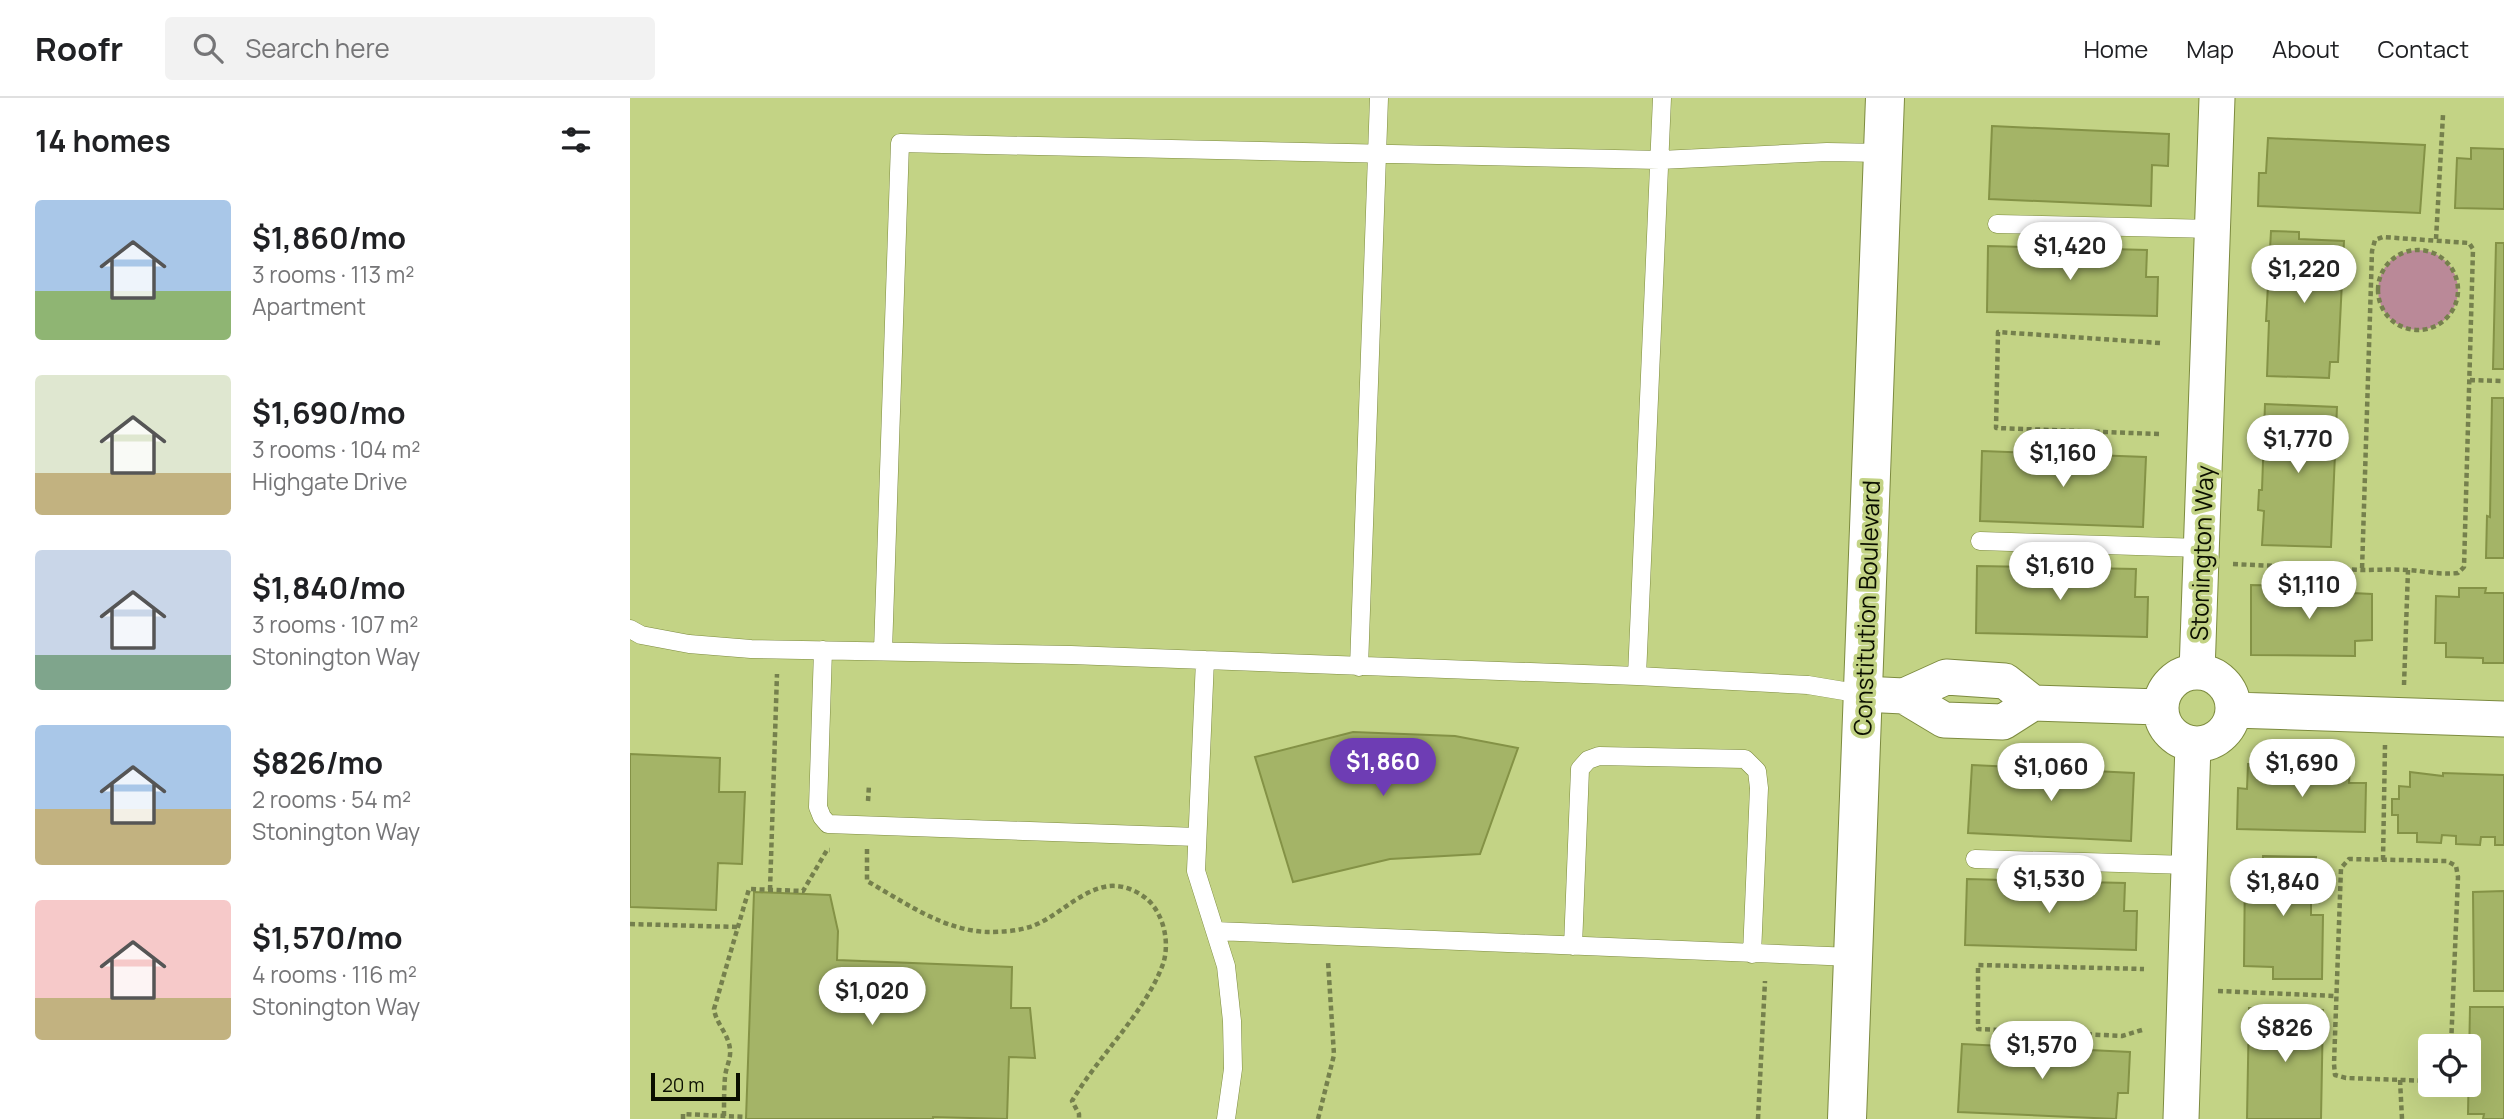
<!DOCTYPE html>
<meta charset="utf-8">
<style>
:root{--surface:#fff;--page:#f2f2f2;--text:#202124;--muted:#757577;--line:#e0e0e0;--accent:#6e3db4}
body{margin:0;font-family:Manrope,sans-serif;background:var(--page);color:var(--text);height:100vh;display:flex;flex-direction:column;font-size:26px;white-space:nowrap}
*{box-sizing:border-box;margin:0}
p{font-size:23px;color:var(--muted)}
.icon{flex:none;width:38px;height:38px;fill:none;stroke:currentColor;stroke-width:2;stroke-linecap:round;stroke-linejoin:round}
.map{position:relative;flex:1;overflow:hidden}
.sheet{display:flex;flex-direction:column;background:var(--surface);width:630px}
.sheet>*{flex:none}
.controls{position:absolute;left:1788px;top:936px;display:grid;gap:14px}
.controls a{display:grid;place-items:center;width:63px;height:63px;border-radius:7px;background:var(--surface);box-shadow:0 7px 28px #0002;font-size:35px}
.scale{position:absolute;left:21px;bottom:18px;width:89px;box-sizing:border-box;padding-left:7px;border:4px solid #0b0f00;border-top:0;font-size:19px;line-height:24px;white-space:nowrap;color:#0b0f00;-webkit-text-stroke:5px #c3d385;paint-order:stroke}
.price{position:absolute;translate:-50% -60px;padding:0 16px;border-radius:24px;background:#fff;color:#222;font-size:23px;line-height:46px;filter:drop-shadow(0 2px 4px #0008)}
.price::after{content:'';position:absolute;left:50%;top:42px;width:21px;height:16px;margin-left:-10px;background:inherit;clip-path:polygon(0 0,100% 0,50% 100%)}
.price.active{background:var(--accent);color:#fff}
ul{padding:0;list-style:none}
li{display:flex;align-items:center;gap:21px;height:175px;padding:0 35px}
li span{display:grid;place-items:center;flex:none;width:196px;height:140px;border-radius:7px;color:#555}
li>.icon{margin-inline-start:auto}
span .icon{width:84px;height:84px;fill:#fffc;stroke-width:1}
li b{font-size:30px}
h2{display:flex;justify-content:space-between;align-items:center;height:84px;padding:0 35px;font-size:30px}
header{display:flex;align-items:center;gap:42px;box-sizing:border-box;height:98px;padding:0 35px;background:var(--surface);border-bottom:2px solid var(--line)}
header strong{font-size:33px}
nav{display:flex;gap:38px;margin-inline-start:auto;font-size:24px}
.search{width:490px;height:63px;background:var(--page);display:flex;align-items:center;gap:18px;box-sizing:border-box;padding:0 24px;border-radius:7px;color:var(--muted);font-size:26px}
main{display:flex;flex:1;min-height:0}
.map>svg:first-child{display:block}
</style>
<header>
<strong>Roofr</strong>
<div class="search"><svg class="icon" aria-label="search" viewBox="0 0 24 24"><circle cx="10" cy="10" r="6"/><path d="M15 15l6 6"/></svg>Search here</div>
<nav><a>Home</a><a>Map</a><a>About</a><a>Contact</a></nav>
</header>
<main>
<section class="sheet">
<h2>14 homes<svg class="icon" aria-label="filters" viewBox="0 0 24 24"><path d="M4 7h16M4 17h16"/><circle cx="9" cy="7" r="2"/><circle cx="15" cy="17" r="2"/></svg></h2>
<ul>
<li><span style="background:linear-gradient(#a9c7e8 65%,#8fb573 0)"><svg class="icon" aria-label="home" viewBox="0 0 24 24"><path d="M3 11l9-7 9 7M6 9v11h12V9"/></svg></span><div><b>$1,860/mo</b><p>3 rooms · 113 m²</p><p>Apartment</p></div></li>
<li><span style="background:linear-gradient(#dfe7d0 70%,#c2b280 0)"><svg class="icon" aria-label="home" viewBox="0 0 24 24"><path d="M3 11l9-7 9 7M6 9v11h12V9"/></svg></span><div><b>$1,690/mo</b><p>3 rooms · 104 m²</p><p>Highgate Drive</p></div></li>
<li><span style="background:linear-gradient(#c9d6e8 75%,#7fa58c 0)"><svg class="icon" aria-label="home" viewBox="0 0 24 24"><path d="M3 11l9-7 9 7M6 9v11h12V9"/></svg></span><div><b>$1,840/mo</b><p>3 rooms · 107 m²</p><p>Stonington Way</p></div></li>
<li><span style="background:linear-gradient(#a9c7e8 60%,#c2b280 0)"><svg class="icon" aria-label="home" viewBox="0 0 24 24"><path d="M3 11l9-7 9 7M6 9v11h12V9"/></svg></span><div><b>$826/mo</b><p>2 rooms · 54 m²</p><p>Stonington Way</p></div></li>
<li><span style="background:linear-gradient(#f6c9c9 70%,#c2b280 0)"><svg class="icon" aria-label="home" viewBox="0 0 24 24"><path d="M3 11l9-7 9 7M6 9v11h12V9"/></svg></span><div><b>$1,570/mo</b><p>4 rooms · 116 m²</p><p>Stonington Way</p></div></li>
</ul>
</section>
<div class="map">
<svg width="1874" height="1021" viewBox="0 0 1874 1021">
<rect width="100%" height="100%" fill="#c3d385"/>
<!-- green -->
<path fill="#ba8998" d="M1748 192a40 40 0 1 1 80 0a40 40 0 1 1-80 0Z"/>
<!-- building -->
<path fill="#a4b467" stroke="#849246" stroke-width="2" d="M1362,28L1539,36L1538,68L1522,67L1521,108L1359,101Z
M1638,40L1795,47L1790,115L1628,108L1629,75H1636Z
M1841,50L1874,51V111L1825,110L1827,60L1841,61Z
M1641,133L1669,134V141L1714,143L1708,264H1700L1699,280L1637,278L1639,223H1636Z
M1866,145H1874V271H1863Z
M1358,148L1517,152L1516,179H1528L1527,218L1357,214Z
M1862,300H1874V460H1856L1857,418L1860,419Z
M1635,306L1707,309L1701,449L1632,447L1634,413L1628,412L1629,392H1632Z
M1352,353L1516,359L1513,429L1350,423Z
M1347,468L1506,471L1505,499H1518L1517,539L1346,535Z
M1698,486L1723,487L1722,495L1742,496V542L1725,543V558L1621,557V487L1668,488V494H1698Z
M1829,490H1856L1855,495H1874V565H1853V560L1816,559V545H1805L1806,498L1829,499Z
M723,634L825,638L888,650L850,756L760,761L663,784L625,659Z
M0,656L90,660L89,694H115L112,766L88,765L86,812L0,809Z
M1618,666L1720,668L1719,685H1736L1735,734L1607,731L1608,690L1617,691Z
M1342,667L1504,675L1501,743L1338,735Z
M1780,674L1813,678V675L1874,677V747H1865V739H1851L1850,747L1826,746V738L1812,737L1811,745L1787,744V735H1768V717H1762V701H1769V688L1780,689Z
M1633,758L1686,759V799H1681V817H1693L1692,881H1643V869L1614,868L1615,768H1633Z
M1337,781L1495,785L1494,813H1507L1506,852L1335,847Z
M1874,793V893H1844L1843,794Z
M124,794L200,797L208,833L207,862L382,869L381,910H400L405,960L379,959L377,1021L303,1019V1021H116Z
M1840,909H1874V1021H1853L1854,1016H1838Z
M1619,910L1693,912L1691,1021H1617Z
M1332,946L1500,954L1498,995H1488L1486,1021L1328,1014Z"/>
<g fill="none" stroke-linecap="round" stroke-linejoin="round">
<defs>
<path id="service" d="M1367,126L1583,131
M1350,443L1571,450
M0,531L11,537L59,546L121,551L441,557L1007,578L1178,587L1232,596
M193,552L188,709L192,719L198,726L567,739
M253,553L270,45L1030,62L1197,54L1253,55
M575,562L566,773L596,868L602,923L603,971L596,1021
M729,569L749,0
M1007,578L1032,0
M1345,761L1559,767
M585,833L1223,859
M943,848L950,671L958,662L969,658L1115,661L1127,673L1129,690L1122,856"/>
<path id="minor" d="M1531 610a36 36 0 1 1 72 0a36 36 0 1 1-72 0Z
M1567,574L1587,0
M1232,596L1274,598L1314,622L1373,624L1403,605L1530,609
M1274,598L1316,579L1375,583L1403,605
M1603,612L1874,621
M1551,1021L1563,646"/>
<path id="secondary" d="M1217,1021L1255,0"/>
</defs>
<!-- service casing -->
<use href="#service" stroke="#7d8b3f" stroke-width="19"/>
<!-- minor casing -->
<use href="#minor" stroke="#7d8b3f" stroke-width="37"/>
<!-- secondary casing -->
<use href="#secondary" stroke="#7d8b3f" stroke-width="40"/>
<!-- path -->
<path stroke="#75804d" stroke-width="4.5" stroke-dasharray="5 3.5" stroke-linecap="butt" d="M1806,141L1813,17
M1748 192a40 40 0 1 1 80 0a40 40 0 1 1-80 0Z
M1840,282L1874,283
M1529,336L1366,330L1368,234L1530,245
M1603,466L1732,472C1747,472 1762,471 1777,472C1796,473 1809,477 1828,475L1834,469L1843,151L1839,145L1753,139L1745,142L1742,153L1732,472
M1774,587L1778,472
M238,703L239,687
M237,751V783C274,804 314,833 358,834C372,834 391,833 405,827C429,817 448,795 474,789C489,785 507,792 518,802C534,817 540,845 533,866C515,915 469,957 442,1003L449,1016V1021
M1753,762L1755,647
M140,792L147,576
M0,826L107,829
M1588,893L1706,898
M1512,932L1492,938L1348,931V867L1514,871
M1770,982L1772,1021
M1801,983L1716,980L1705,977L1704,966L1711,770L1719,761L1817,763L1826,768L1828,779L1821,948
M94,1018C94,1005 94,991 95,979C96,969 101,961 100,952C99,936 86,926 84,911L119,791L173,793L197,752H200
M53,1021V1016L116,1019
M688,1021L704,957L698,863
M1128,1021L1135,883"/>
<!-- service -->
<use href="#service" stroke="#fff" stroke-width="18"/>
<!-- minor -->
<use href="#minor" stroke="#fff" stroke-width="35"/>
<!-- secondary -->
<use href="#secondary" stroke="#fff" stroke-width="38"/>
</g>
<g text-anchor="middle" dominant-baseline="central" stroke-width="7" stroke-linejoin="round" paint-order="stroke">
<!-- street labels -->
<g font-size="24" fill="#0b0f00" stroke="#c3d385">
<text transform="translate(1571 455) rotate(-88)">Stonington Way</text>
<text transform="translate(1236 510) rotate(-88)">Constitution Boulevard</text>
</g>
</g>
</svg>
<div class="controls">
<a><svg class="icon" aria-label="locate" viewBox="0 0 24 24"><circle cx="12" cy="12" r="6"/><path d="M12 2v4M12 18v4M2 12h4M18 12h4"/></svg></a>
</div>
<div class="scale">20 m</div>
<b class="price" style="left:1440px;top:184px">$1,420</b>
<b class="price" style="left:1674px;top:207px">$1,220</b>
<b class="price" style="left:1668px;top:377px">$1,770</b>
<b class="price" style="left:1433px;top:391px">$1,160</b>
<b class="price" style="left:1430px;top:504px">$1,610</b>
<b class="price" style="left:1679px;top:523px">$1,110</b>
<b class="price active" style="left:753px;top:700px">$1,860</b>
<b class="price" style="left:1672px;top:701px">$1,690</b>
<b class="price" style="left:1421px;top:705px">$1,060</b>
<b class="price" style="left:1419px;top:817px">$1,530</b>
<b class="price" style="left:1653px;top:820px">$1,840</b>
<b class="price" style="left:242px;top:929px">$1,020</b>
<b class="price" style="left:1655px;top:966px">$826</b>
<b class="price" style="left:1412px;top:983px">$1,570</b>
</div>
</main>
